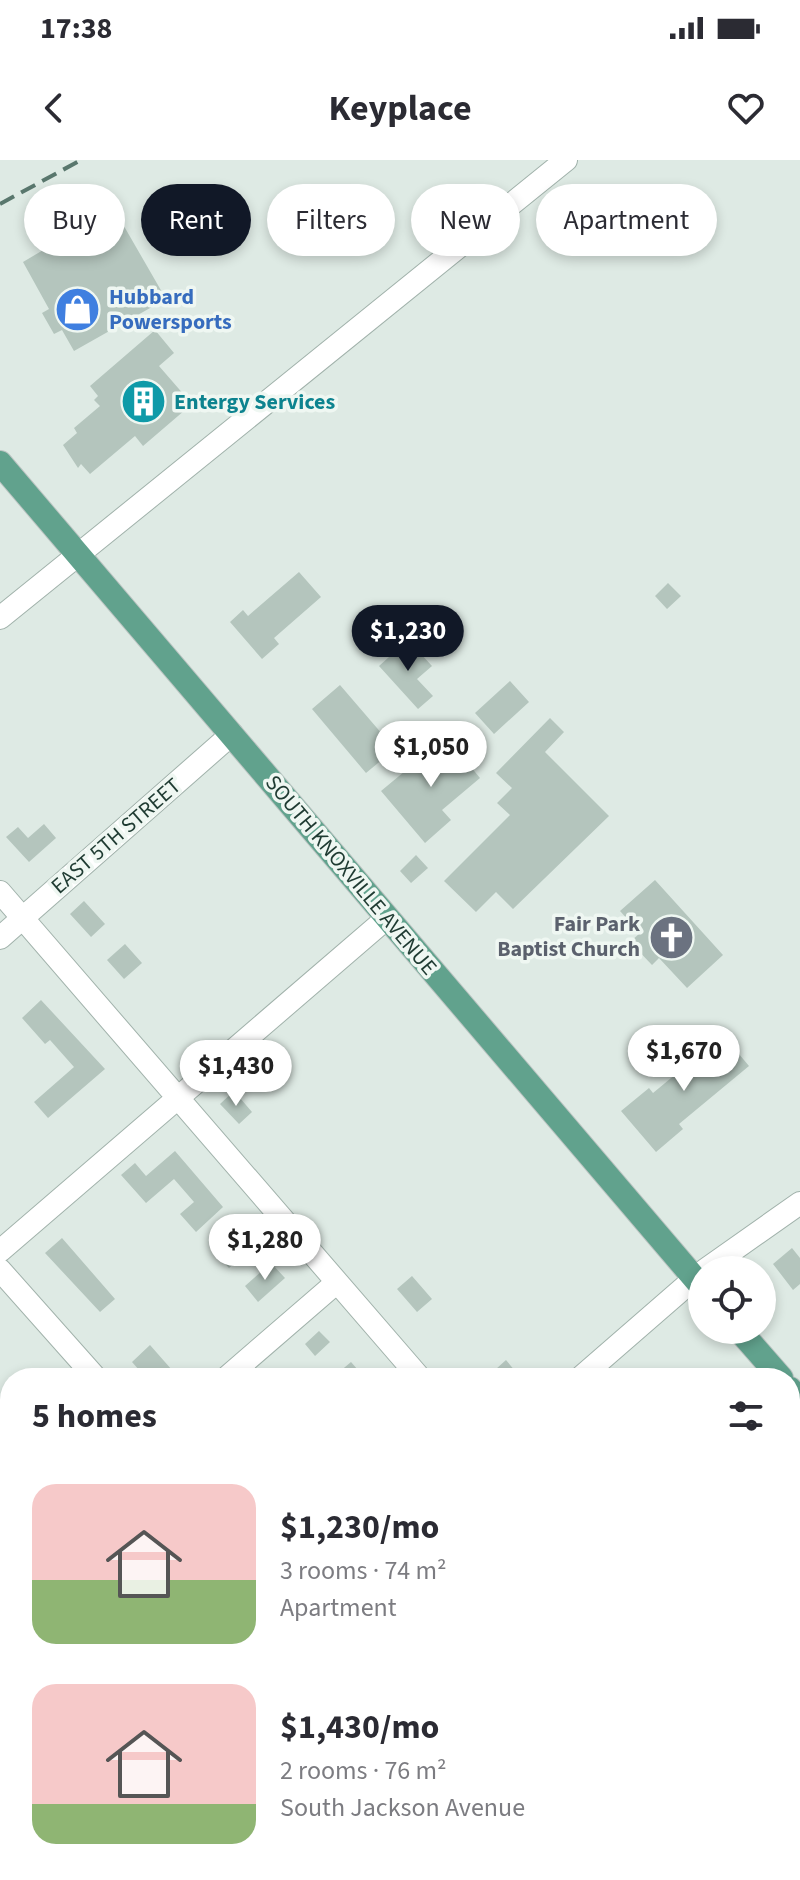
<!DOCTYPE html>
<meta charset="utf-8">
<style>
:root{--surface:#fff;--page:#f2f2f3;--text:#2b2b33;--muted:#7c7c81;--accent:#111827}
body{margin:0;font-family:"Source Sans 3",sans-serif;background:var(--page);color:var(--text);height:100vh;display:flex;flex-direction:column;font-size:30px;white-space:nowrap}
*{box-sizing:border-box;margin:0}
p{font-size:26px;color:var(--muted)}
.icon{flex:none;width:44px;height:44px;fill:none;stroke:currentColor;stroke-width:2;stroke-linecap:round;stroke-linejoin:round}
.map{position:relative;flex:1;overflow:hidden}
.sheet{position:absolute;left:0px;top:1208px;width:800px;height:512px;display:flex;flex-direction:column;background:var(--surface);border-radius:32px 32px 0 0;box-shadow:0 4px 12px #0003}
.sheet>*{flex:none}
.top-card{position:absolute;left:24px;top:24px;width:752px;height:72px;display:flex;gap:16px}
.controls{position:absolute;left:688px;top:1096px;display:grid;gap:16px}
.controls a{display:grid;place-items:center;width:88px;height:88px;border-radius:50%;background:var(--surface);box-shadow:0 4px 12px #0003;font-size:40px}
.price{position:absolute;translate:-50% -68px;padding:0 18px;border-radius:28px;background:#fff;color:#222;font-size:26px;line-height:52px;filter:drop-shadow(0 2px 4px #0008)}
.price::after{content:'';position:absolute;left:50%;top:48px;width:24px;height:18px;margin-left:-12px;background:inherit;clip-path:polygon(0 0,100% 0,50% 100%)}
.price.on{background:var(--accent);color:#fff}
ul{padding:0;list-style:none}
li{display:flex;align-items:center;gap:24px;height:200px;padding:0 32px}
li span{display:grid;place-items:center;flex:none;width:224px;height:160px;border-radius:24px;color:#555}
li>.icon{margin-inline-start:auto}
span .icon{width:96px;height:96px;fill:#fffc;stroke-width:1}
li b{font-size:34px}
h2{display:flex;justify-content:space-between;align-items:center;height:96px;padding:0 32px;font-size:34px}
.pill{padding:0 28px;border-radius:36px;background:var(--surface);box-shadow:0 4px 12px #0003;font-size:28px;line-height:72px}
.pill.on{background:var(--accent);color:#fff}
.status{display:flex;justify-content:space-between;align-items:center;height:56px;padding:0 40px;background:var(--surface);direction:ltr}
.status svg{height:22px;fill:currentColor}
header{display:flex;justify-content:space-between;align-items:center;height:104px;padding:0 32px;background:var(--surface);font-size:36px;font-weight:700}
.map>svg:first-child{display:block}
</style>
<div class="status"><b>17:38</b><svg viewBox="0 0 49 12"><path d="M0 12V9h3v3zM5 12V6h3v6zM10 12V3h3v9zM15 12V0h3v12zM26 1h20v11H26zM47 4h2v5h-2z"/></svg></div>
<header><svg class="icon" aria-label="back" viewBox="0 0 24 24"><path d="M15 5l-7 7 7 7"/></svg>Keyplace<svg class="icon" aria-label="heart" viewBox="0 0 24 24"><path d="M12 20l-8-8c-3-5 5-10 8-4 3-6 11-1 8 4z"/></svg></header>
<div class="map">
<svg width="800" height="1720" viewBox="0 0 800 1720">
<rect width="100%" height="100%" fill="#deeae4"/>
<!-- building -->
<path fill="#b4c5bd" d="M106,35L166,139L74,191L62,170L54,174L42,153L49,149L23,102L55,83L46,68L62,59L65,66L86,54L82,48Z
M155,170L174,193L159,206L192,244L143,286L135,276L90,314L81,304L78,308L63,285L77,273L74,268L100,246L94,240L98,236L90,226Z
M299,412L321,437L274,478L279,484L262,499L230,462L243,450L248,456Z
M668,423L681,436L667,449L655,436Z
M408,480L432,506L417,519L433,536L418,549L379,506Z
M510,521L529,542L494,574L475,553Z
M340,525L395,589L366,613L312,549Z
M550,558L564,572L545,592L609,656L513,749L496,732L476,752L444,721L510,655L497,643L512,628L496,613Z
M446,577L480,618L442,650L451,660L425,683L381,631Z
M44,664L56,678L29,702L6,677L18,667L28,678Z
M416,695L428,708L411,723L400,711Z
M655,720L723,795L687,828L659,798L652,805L630,782L640,773L620,751Z
M84,741L105,764L91,777L70,754Z
M125,784L142,803L124,819L107,800Z
M41,840L105,909L48,958L34,942L74,907L50,880L45,884L22,858Z
M723,875L749,906L679,964L683,969L656,992L621,951L649,928L653,933Z
M234,931L252,952L239,964L220,944Z
M175,991L223,1047L196,1072L180,1054L194,1042L174,1019L146,1043L121,1015L135,1003L146,1016Z
M242,1069L256,1084L229,1108L215,1093Z
M62,1078L115,1139L100,1152L45,1093Z
M792,1088L800,1098V1124L793,1130L773,1104Z
M271,1103L285,1118L258,1142L245,1126Z
M412,1116L432,1139L417,1152L397,1129Z
M319,1171L330,1182L315,1196L305,1184Z
M150,1185L179,1218H146L132,1202Z
M506,1200L521,1218H486Z
M351,1202L365,1218H332Z"/>
<g fill="none" stroke-linecap="round" stroke-linejoin="round">
<defs>
<path id="minor" d="M0,458L566,0
M0,732L420,1218
M0,778L232,574
M0,1091L387,758
M0,1110L96,1218
M705,1110L800,1043
M226,1218L336,1123
M580,1218L702,1112
M0,1414L10,1405
M0,1487L10,1498
M790,1523L800,1515
M0,1621L10,1612
M197,1710L206,1720
M521,1710L530,1720
M219,1720L231,1710
M561,1720L573,1710"/>
<path id="major" d="M0,303L702,1127
M739,1170L781,1218
M790,1229L800,1240"/>
</defs>
<!-- minor casing -->
<use href="#minor" stroke="#a1b2ab" stroke-width="24"/>
<!-- major casing -->
<use href="#major" stroke="#bcc4c2" stroke-width="26"/>
<!-- minor -->
<use href="#minor" stroke="#fff" stroke-width="22"/>
<!-- major -->
<use href="#major" stroke="#61a28d" stroke-width="24"/>
<!-- rail -->
<path stroke="#59776d" stroke-width="4" stroke-dasharray="16 8" stroke-linecap="butt" d="M0,44L81,0"/>
</g>
<!-- icons -->
<defs>
<symbol id="shop-disc" viewBox="-11 -11 22 22"><circle r="9.5" fill="#3f7fe0" stroke="#eff7f2"/><path d="M-5-2.5h2.3a2.7 3.5 0 0 1 5.4 0H5L5.5 6h-11ZM-1.5-2.5h3a1.5 2.3 0 0 0-3 0Z" fill="#fff"/></symbol>
<symbol id="building-disc" viewBox="-11 -11 22 22"><circle r="9.5" fill="#0f9aa8" stroke="#eff7f2"/><path d="M-4-6H4V6H1V3H-1V6H-4ZM-2.5-4.3h1.7v1.8h-1.7ZM.8-4.3h1.7v1.8H.8ZM-2.5-1h1.7V.8h-1.7ZM.8-1h1.7V.8H.8Z" fill="#fff"/></symbol>
<symbol id="church-disc" viewBox="-11 -11 22 22"><circle r="9.5" fill="#6b7280" stroke="#eff7f2"/><path d="M-1.2-6h2.4v3.5h3.3v2.4h-3.3V6h-2.4V-.1h-3.3v-2.4h3.3Z" fill="#fff"/></symbol>
</defs>
<g fill-rule="evenodd">
<use href="#shop-disc" x="52" y="124" width="51" height="51"/>
<use href="#building-disc" x="118" y="216" width="51" height="51"/>
<use href="#church-disc" x="646" y="752" width="51" height="51"/>
</g>
<g text-anchor="middle" dominant-baseline="central" stroke-width="7" stroke-linejoin="round" paint-order="stroke">
<!-- shop labels -->
<g font-size="22" font-weight="bold" fill="#366cbe" stroke="#eff7f2" text-anchor="start">
<text x="109" y="137">Hubbard<tspan x="109" dy="25">Powersports</tspan></text>
</g>
<!-- culture labels -->
<g font-size="22" font-weight="bold" fill="#0d838f" stroke="#eff7f2" text-anchor="start">
<text x="174" y="242">Entergy Services</text>
</g>
<!-- street labels -->
<g font-size="22" fill="#1f3b32" stroke="#eff7f2">
<text transform="translate(116 676) rotate(-41)">EAST 5TH STREET</text>
<text transform="translate(351 715) rotate(50)">SOUTH KNOXVILLE AVENUE</text>
</g>
<!-- worship labels -->
<g font-size="22" font-weight="bold" fill="#5b616d" stroke="#eff7f2" text-anchor="end">
<text x="640" y="764">Fair Park<tspan x="640" dy="25">Baptist Church</tspan></text>
</g>
</g>
</svg>
<div class="controls">
<a><svg class="icon" aria-label="locate" viewBox="0 0 24 24"><circle cx="12" cy="12" r="6"/><path d="M12 2v4M12 18v4M2 12h4M18 12h4"/></svg></a>
</div>
<b class="price on" style="left:408px;top:513px">$1,230</b>
<b class="price" style="left:431px;top:629px">$1,050</b>
<b class="price" style="left:684px;top:933px">$1,670</b>
<b class="price" style="left:236px;top:948px">$1,430</b>
<b class="price" style="left:265px;top:1122px">$1,280</b>
<div class="top-card">
<a class="pill">Buy</a>
<a class="pill on">Rent</a>
<a class="pill">Filters</a>
<a class="pill">New</a>
<a class="pill">Apartment</a>
</div>
<section class="sheet">
<h2>5 homes<svg class="icon" aria-label="filters" viewBox="0 0 24 24"><path d="M4 7h16M4 17h16"/><circle cx="9" cy="7" r="2"/><circle cx="15" cy="17" r="2"/></svg></h2>
<ul>
<li><span style="background:linear-gradient(#f6c9c9 60%,#8fb573 0)"><svg class="icon" aria-label="home" viewBox="0 0 24 24"><path d="M3 11l9-7 9 7M6 9v11h12V9"/></svg></span><div><b>$1,230/mo</b><p>3 rooms · 74 m²</p><p>Apartment</p></div></li>
<li><span style="background:linear-gradient(#f6c9c9 75%,#8fb573 0)"><svg class="icon" aria-label="home" viewBox="0 0 24 24"><path d="M3 11l9-7 9 7M6 9v11h12V9"/></svg></span><div><b>$1,430/mo</b><p>2 rooms · 76 m²</p><p>South Jackson Avenue</p></div></li>
</ul>
</section>
</div>
